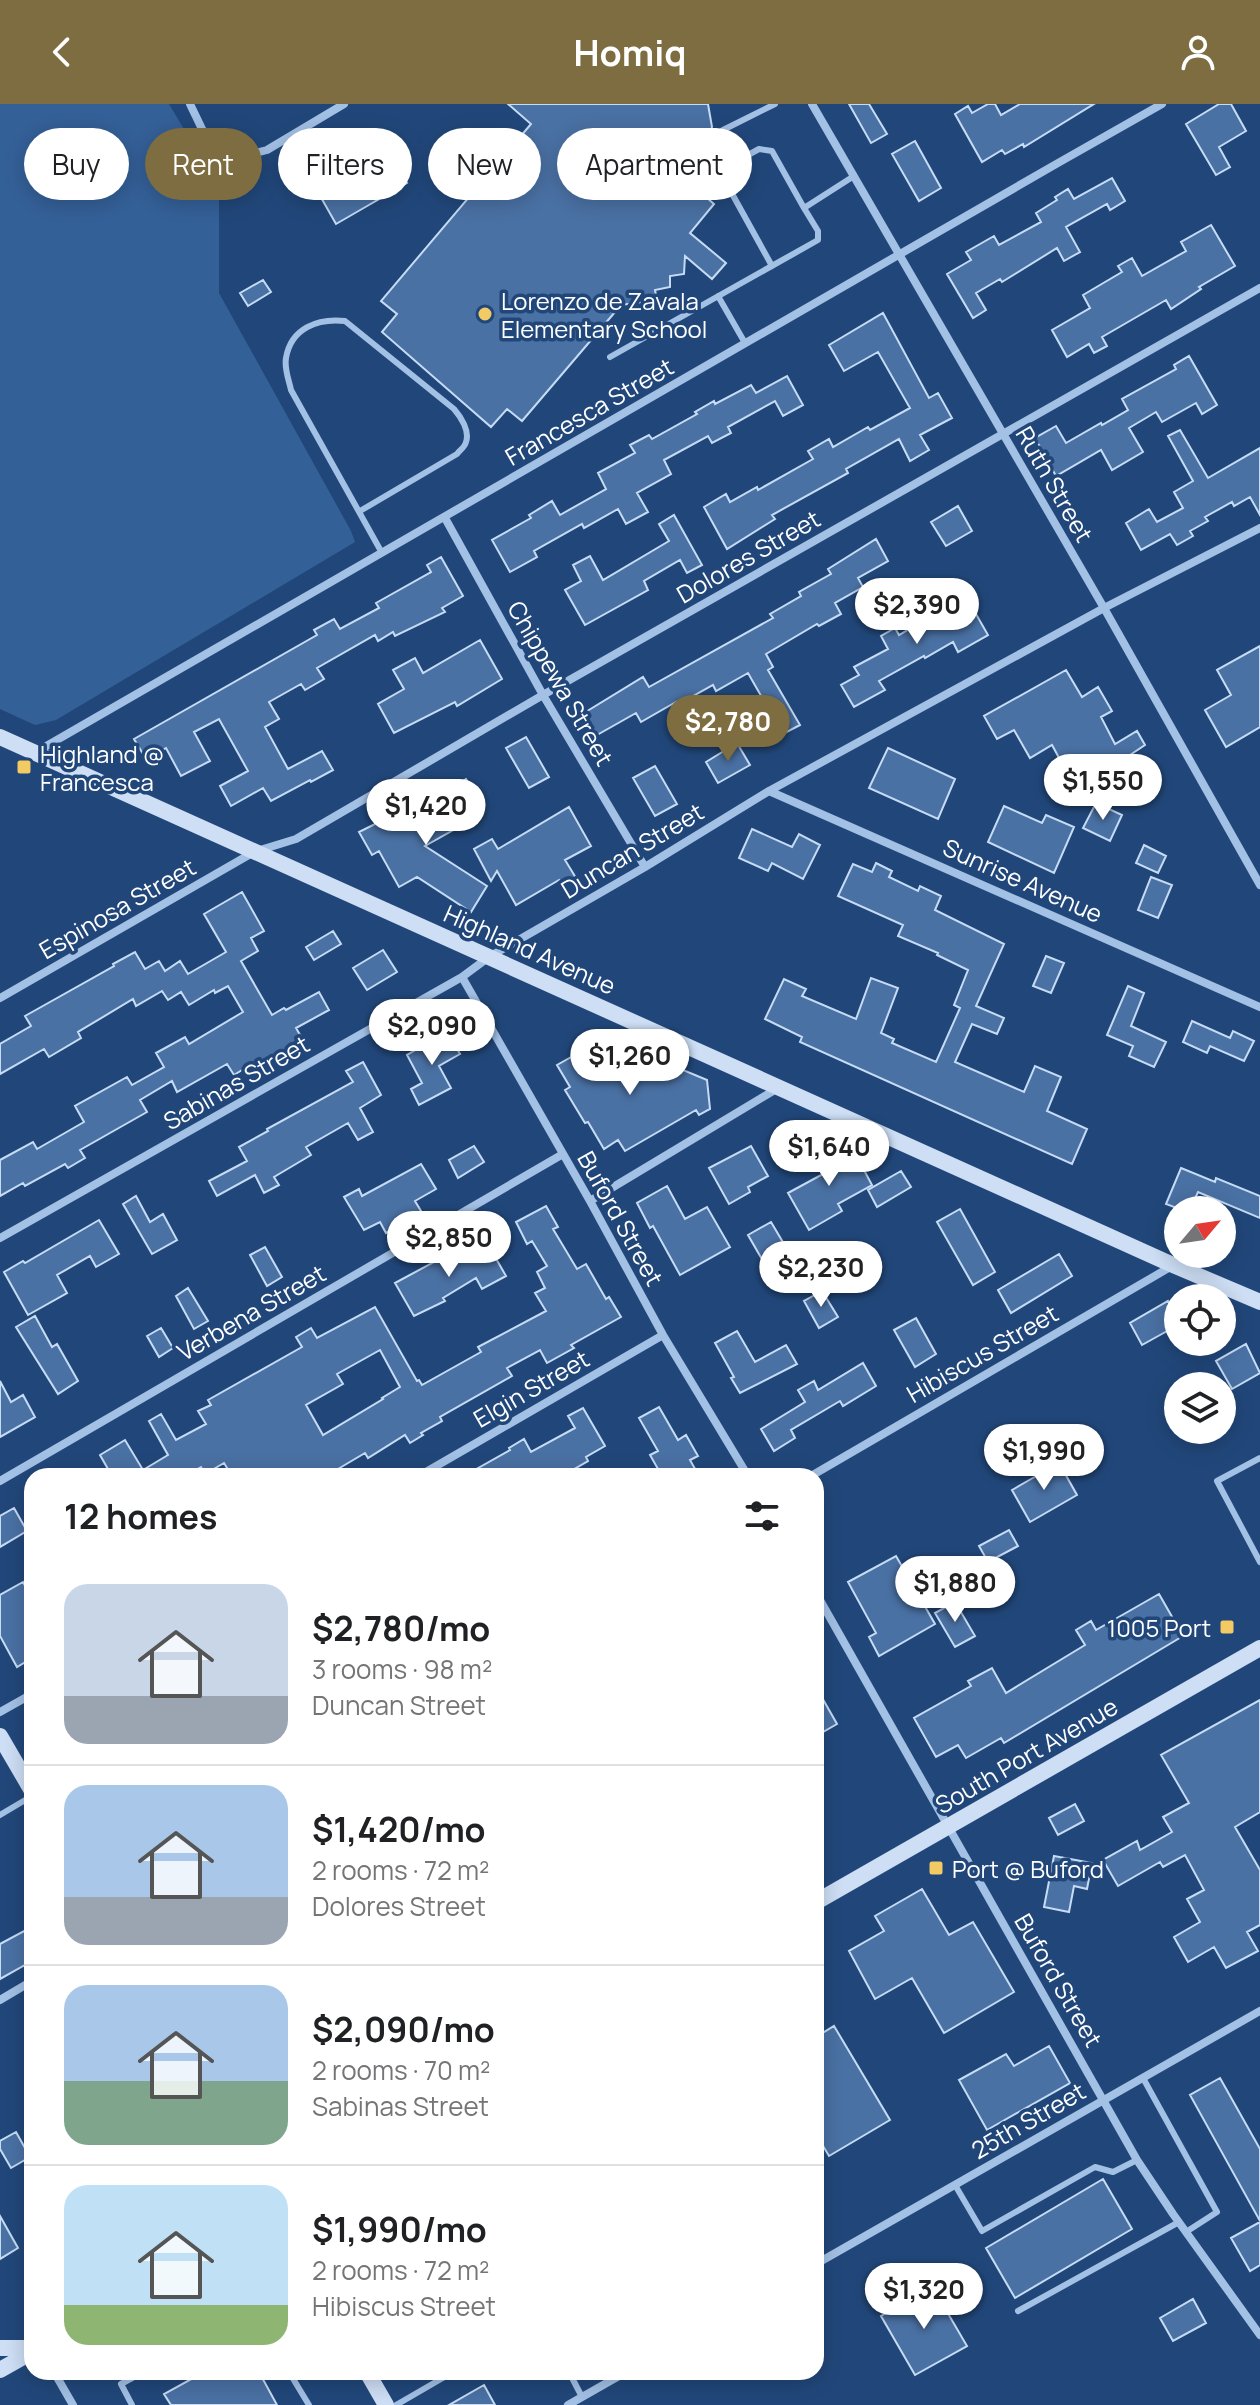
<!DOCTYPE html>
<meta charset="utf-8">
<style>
:root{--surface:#fff;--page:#f6f6f6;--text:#202124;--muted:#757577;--line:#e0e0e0;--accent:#7e6d41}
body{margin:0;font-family:Manrope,sans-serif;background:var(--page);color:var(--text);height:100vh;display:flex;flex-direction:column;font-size:30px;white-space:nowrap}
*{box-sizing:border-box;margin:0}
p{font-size:26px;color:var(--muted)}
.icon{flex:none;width:44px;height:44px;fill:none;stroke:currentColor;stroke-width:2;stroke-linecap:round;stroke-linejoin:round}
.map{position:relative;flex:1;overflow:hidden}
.details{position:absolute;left:24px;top:1364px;width:800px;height:912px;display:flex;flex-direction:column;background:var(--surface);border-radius:24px;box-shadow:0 4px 20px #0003}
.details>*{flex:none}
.guide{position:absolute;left:24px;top:24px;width:800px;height:72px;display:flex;gap:16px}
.needle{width:52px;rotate:61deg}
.fabs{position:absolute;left:1164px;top:1092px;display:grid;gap:16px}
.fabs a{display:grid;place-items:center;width:72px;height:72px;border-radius:50%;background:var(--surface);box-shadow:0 4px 20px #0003;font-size:40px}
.price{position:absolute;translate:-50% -68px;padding:0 18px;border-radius:28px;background:#fff;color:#222;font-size:26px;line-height:52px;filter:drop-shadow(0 2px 4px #0008)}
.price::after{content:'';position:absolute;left:50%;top:48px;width:24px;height:18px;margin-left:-12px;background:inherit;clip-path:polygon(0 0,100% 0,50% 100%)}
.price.selected{background:var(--accent);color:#fff}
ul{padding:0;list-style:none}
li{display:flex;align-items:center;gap:24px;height:200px;padding:0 40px}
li+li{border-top:2px solid var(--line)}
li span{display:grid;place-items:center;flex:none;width:224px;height:160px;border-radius:24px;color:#555}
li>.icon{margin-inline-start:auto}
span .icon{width:96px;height:96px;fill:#fffc;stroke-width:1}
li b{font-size:34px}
h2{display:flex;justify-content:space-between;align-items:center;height:96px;padding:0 40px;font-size:34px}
.chip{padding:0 28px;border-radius:36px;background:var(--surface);box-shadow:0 4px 20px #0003;font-size:28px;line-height:72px}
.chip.selected{background:var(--accent);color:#fff}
header{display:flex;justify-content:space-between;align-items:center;height:104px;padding:0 40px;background:var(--accent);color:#fff;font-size:36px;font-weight:700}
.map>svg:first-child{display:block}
</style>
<header><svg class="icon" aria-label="back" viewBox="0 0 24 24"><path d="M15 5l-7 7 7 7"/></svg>Homiq<svg class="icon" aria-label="person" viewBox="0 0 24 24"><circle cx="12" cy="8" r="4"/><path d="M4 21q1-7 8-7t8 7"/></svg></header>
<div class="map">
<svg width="1260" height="2301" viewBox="0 0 1260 2301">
<rect width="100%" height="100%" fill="#21477a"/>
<!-- green -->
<path fill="#346098" d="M0,0H169L212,72L219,78V189L351,427L355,438L56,616L35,621L0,605Z"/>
<!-- building -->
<path fill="#4a71a4" stroke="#c6dbf4" stroke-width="2" fill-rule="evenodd" d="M508,0H708L712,23L707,36L699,38L675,66L714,100L690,129L726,159L712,175L685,152L684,170L670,172V183L655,186L657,196L621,201L522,317L507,305L491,323L382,228L397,210L381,197L531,20Z
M849,0H869L887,30L871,39Z
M988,0H995L1001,11L1020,0H1094L1024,43L1023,40L1005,50L1002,46L982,58L955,10L968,2L972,9Z
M1219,0H1231L1246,27L1219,43L1230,63L1216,71L1186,20Z
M380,34L407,79L336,120L310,74Z
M915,37L941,84L919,97L892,50Z
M1112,74L1125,97L1110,106L1107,100L1066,123L1080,148L1064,157L1057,144L1002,178L1000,175L976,189L986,206L973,214L947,170L971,156L966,148L994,132L999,141L1041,118L1036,109L1057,96L1055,93L1068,85L1074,95Z
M1211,121L1235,162L1199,183L1201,185L1171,205L1166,196L1102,233L1107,242L1094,249L1089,240L1067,253L1052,226L1090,204L1083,191L1122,168L1118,162L1132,154L1142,172L1186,147L1181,138Z
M263,176L271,188L248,202L240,189Z
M883,209L929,294L938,289L952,314L920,331L929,346L910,357L899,335L846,365L848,369L772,411L775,415L727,445L704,403L726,390L730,398L757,383L758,386L813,355L808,347L829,335L833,343L868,323L870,326L910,304L878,248L844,267L829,241Z
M1189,252L1217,301L1202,310L1196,299L1162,318L1156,308L1129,324L1143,348L1112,366L1101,346L1056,372L1035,334L1056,322L1066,339L1101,319L1102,321L1128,306L1122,295L1176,265L1174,261Z
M787,272L803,301L783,312L775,297L728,323L731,329L712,339L708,332L664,356L671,370L637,389L648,408L626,420L618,405L584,424L582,420L534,447L537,453L510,468L492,436L531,414L529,411L552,397L560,411L606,385L598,369L635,349L630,341L649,331L652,335L697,310L695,308L714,297L715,300L751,281L756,289Z
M1180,326L1208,374L1260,344V411L1250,393L1234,402L1232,398L1205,413L1208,417L1190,427L1193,432L1177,441L1170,430L1141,446L1126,419L1149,405L1157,418L1183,404L1174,388L1193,377L1168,332Z
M958,402L972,427L946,442L931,418Z
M674,411L702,461L687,469L680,456L644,477L648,486L585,521L565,486L581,477L573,461L590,452L603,476L669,437L659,420Z
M876,435L888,457L858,474L863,483L835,499L841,510L819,522L817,520L766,550L773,563L768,566L800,621L783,630L748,569L716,587L713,581L677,601L676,598L641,618L636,609L597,631L584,609L643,573L649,583L773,514L770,510L801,492L799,488L831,470L828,465Z
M441,453L463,492L442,504L445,508L395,532L393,528L378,537L375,531L317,564L324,575L305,586L301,580L269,598L279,615L265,623L288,665L322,647L333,666L311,678L310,676L271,697L263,684L231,702L220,682L248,667L219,615L194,628L210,657L181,672L166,644L146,655L134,635L317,531L314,526L334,515L340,525L379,504L376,499L431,468L427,461Z
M964,489L988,531L958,548L953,538L925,554L924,552L879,577L885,586L854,603L841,581L859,571L854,563L888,545L881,532L895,524L899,531L936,509L934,506Z
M480,536L502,575L457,602L455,598L394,629L378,600L404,585L393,566L415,554L423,569Z
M1260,542V623L1226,643L1205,606L1231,591L1217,566Z
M1066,566L1082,593L1098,583L1112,607L1101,613L1115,640L1137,627L1145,641L1130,651L1144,677L1104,700L1078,655L1064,663L1052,641L1030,654L1014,626L997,635L984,612Z
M526,633L549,673L529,684L506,644Z
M737,639L750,661L718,679L706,658Z
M888,644L955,675L938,715L869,684Z
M655,662L677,700L655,712L633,674Z
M466,675L478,694L448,712L455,725L425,742L487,782L471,808L417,773L399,783L379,747L372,751L359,728L393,711L396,717Z
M1096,699L1122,711L1110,737L1083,724Z
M1004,702L1042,719L1046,711L1074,723L1054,769L988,738Z
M569,703L591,742L565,756L576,774L563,782L559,776L516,801L497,767L491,777L474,745L492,735L498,745Z
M752,725L792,743L799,730L820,741L803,775L772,759L768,767L739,754Z
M1144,741L1166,752L1158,769L1136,759Z
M876,759L892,767L889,773L918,787L920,782L941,792L935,806L1004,840L976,902L1004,914L997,930L972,920L955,958L1024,988L1035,962L1061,973L1047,1007L1087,1025L1072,1060L800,938L802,933L765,915L784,875L806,885L802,892L856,915L871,874L898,884L881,929L894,935L892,939L936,958L960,904L954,901L968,866L937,851L938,849L898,832L903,821L838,792L853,760L872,768Z
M1151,773L1172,781L1158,814L1138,806Z
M242,788L264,827L251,834L258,847L241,857L272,911L284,904L286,906L319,888L329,906L296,924L303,936L255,965L252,960L234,971L227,960L177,988L172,977L140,996L147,1008L80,1046L85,1054L68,1064L65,1060L25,1082L23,1079L0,1092V1056L33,1038L37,1045L84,1018L75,1002L127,973L132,981L164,963L156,949L185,933L189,940L243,908L228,882L215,889L214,886L189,901L181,888L168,896L162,887L136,902L133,895L78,928L81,934L49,953L44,945L0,970V940L31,922L25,912L114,862L113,860L135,848L145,865L159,857L165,867L180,857L188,870L226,848L204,810Z
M333,827L341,840L314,856L306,843Z
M383,846L397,868L367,886L353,864Z
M1046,852L1064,859L1051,889L1033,882Z
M1128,882L1144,889L1131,922L1166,938L1154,963L1129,952L1133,942L1107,931Z
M1192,917L1230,934L1233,927L1254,937L1244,957L1210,942L1207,949L1183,938Z
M447,928L460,950L439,962L451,984L419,1001L411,985L422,979L407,951Z
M596,939L607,958L618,952L664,970L676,963L707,976L710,1005L699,1011L696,1006L625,1047L618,1036L604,1045L588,1018L585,1019L565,986L570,983L557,961Z
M363,958L381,991L360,1004L373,1028L358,1036L348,1019L306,1043L311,1051L274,1073L279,1081L264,1089L255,1071L217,1092L209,1077L247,1057L239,1043L268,1027L267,1025L353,978L346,967Z
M474,1042L484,1058L458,1074L449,1056Z
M751,1042L768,1072L748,1083L750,1088L729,1100L709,1064Z
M833,1042L844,1061L857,1053L872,1081L838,1100L842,1107L809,1126L788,1089L823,1070L813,1053Z
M421,1060L436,1085L415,1097L421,1107L386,1129L380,1118L364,1126L344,1093L359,1085L362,1092Z
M1181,1064L1215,1078L1216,1074L1260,1092V1114L1198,1088L1190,1106H1182L1166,1100Z
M901,1067L911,1083L877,1103L868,1086Z
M667,1082L685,1115L707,1103L730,1143L680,1171L653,1122L650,1124L637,1099Z
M136,1092L150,1118L163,1110L177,1136L152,1150L123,1100Z
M546,1102L558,1123L553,1125L577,1165L586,1160L606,1195L609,1193L621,1213L571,1241L574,1244L547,1259L540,1246L507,1264L512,1272L440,1313L442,1317L421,1329L423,1331L410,1339L405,1331L368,1354L365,1349L326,1372H232L224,1359L205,1370L201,1363L185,1372H112L100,1351L125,1336L143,1366L168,1351L149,1317L161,1310L176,1336L206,1320L198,1307L211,1301L208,1296L302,1243L296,1233L311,1224L317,1234L375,1203L417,1277L419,1276L422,1281L481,1248L478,1243L546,1207L535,1189L545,1184L537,1168L547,1162L532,1137L527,1140L516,1118ZM380,1246L400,1283L382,1294L383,1295L323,1331L306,1301L343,1280L337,1270Z
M960,1105L995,1168L973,1181L937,1118Z
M99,1116L119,1150L96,1163L90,1152L57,1171L67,1189L28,1211L4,1168L23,1157L25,1159Z
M771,1118L784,1140L779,1143L795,1173L778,1183L748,1131Z
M487,1139L506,1172L482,1185L476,1174L443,1194L445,1197L414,1212L395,1179L445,1152L450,1160Z
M265,1143L282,1173L267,1182L250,1151Z
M1059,1150L1072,1172L1011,1209L998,1186Z
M188,1184L208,1217L194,1225L176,1192Z
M822,1187L838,1213L819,1224L804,1197Z
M1168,1197L1178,1215V1221L1142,1241L1130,1219Z
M35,1212L52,1243L57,1240L78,1277L58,1290L16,1223Z
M916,1214L936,1250L915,1263L894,1226Z
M161,1224L173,1244L159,1253L147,1232Z
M737,1227L755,1258L786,1241L797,1260L740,1289L731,1274L734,1273L715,1239Z
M1246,1240L1260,1269L1232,1285L1216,1257Z
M863,1259L876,1282L843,1302L840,1297L791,1326L795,1334L774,1347L761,1325L805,1298L798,1286L814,1277L818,1286Z
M0,1277L11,1298L23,1291L35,1313L0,1333Z
M659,1303L678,1336L686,1331L698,1352L690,1356L699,1372H662L650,1351L658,1347L639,1314Z
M583,1304L605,1342L586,1353L588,1357L562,1372H464L510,1346L509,1344L524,1335L531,1348L575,1324L568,1312Z
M1059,1359L1077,1391L1030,1418L1012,1386Z
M14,1404L27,1427L0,1443V1412Z
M1009,1426L1018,1442L988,1458L979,1442Z
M896,1452L935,1520L879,1552L869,1533L876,1529L848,1478Z
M23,1478L32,1494V1554L17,1563L0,1532V1491Z
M1159,1490L1183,1532L1004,1639L1001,1634L966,1654L958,1641L936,1653L914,1614L971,1582L968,1577L992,1564L1006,1589L1085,1541L1076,1526L1091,1517L1096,1526Z
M955,1498L975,1532L955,1543L935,1509Z
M816,1583L837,1620L816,1632Z
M1260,1596V1708L1235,1723L1260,1766V1821L1247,1828L1258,1847L1226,1864L1214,1843L1188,1858L1174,1833L1200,1818L1187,1795L1204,1786L1185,1751L1163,1763L1160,1758L1118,1782L1103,1756L1137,1737L1140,1746L1172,1728L1163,1713L1189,1699L1161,1651Z
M1075,1700L1084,1717L1058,1731L1049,1714Z
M1054,1752L1092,1759L1087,1785L1074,1782L1069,1808L1044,1803Z
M922,1785L949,1831L973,1818L1014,1888L944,1929L912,1874L875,1895L849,1847L884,1827L875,1812Z
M24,1827L32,1840V1857L0,1875V1840Z
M834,1922L890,2016L829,2052L816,2030V1933Z
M1049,1942L1070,1979L987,2026L959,1976L1006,1950L1014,1962Z
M1220,1974L1260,2045V2117L1190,1991Z
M16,2028L30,2053L11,2064L0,2045V2037Z
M1103,2075L1132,2125L1015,2194L986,2144Z
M0,2112L18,2144L0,2155Z
M1260,2118V2161L1250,2167L1231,2134Z
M932,2182L967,2242L915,2271L881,2212Z
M1193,2195L1206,2219L1173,2237L1160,2214Z
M204,2268H259L277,2301H171L164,2290Z
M484,2281L495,2301H449Z"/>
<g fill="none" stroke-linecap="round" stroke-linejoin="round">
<!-- lane -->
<path stroke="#a3c0e5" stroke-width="6" d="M723,26L775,0
M772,162L725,77L724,68L728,62L759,45L772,47L804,104
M718,192L745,239
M610,253L818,136V127L804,104L854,72
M360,407L457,350C460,346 465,343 466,338C470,327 461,313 454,305L345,217C318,214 291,224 286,254C284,265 289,276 291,286L382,449
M1260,1354L1217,1377L1260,1458
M0,1711L32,1692
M1143,1974L1217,2108L1186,2128
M955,2081L982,2127L1095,2063L1113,2068L1137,2056
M1018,2207L1179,2118
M289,2268L309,2301
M569,2268L582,2293
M132,2301L121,2280L143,2268
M396,2301L453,2268"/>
<!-- street -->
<path stroke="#a3c0e5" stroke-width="8" d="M190,0L202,25L228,56L267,46L344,0
M812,0L1104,504L1260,781
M445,414L543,591L645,763
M36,648C412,433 785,213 1162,0
M769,687L1260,903
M462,873L590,1097L663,1231L748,1372
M0,894L254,748L296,735L543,591L1260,184
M590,1097L778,984
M0,1134L462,873L489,853L645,763L769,687L1104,504L1260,424
M419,1372L663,1231
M811,1372L1172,1162
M0,1377L563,1050
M816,1489L1137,2056L1173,2110L1260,2231
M0,1608L32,1590
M0,1896L32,1877
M816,2160L1260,1907
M54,2268L73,2301
M568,2301L626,2268"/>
<!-- secondary -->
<path stroke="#cddef5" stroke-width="16" d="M0,633L1173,1161L1260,1198
M0,1632L32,1687
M816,1798L1260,1544
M0,2244H32
M0,2266L32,2248
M367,2268L386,2301"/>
</g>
<!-- markers -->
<g fill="#f2cb65" stroke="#21477a" stroke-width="3">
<circle cx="485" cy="210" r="8"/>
<rect x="16" y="655" width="16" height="16" rx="4"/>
<rect x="1219" y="1515" width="16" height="16" rx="4"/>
<rect x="928" y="1756" width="16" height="16" rx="4"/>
</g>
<g text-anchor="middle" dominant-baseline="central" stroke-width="7" stroke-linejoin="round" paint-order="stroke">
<!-- poi labels -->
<g font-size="24" fill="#fff" stroke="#21477a" text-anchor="start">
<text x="501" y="196">Lorenzo de Zavala<tspan x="501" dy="28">Elementary School</tspan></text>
<text x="40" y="649">Highland @<tspan x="40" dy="28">Francesca</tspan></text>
<text x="1211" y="1523" text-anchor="end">1005 Port</text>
<text x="952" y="1764">Port @ Buford</text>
</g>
<!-- street labels -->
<g font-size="24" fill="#fff" stroke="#21477a">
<text transform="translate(589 307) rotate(-30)">Francesca Street</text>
<text transform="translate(1055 380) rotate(60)">Ruth Street</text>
<text transform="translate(748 452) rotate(-30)">Dolores Street</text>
<text transform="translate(561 579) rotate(60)">Chippewa Street</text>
<text transform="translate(632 746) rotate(-31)">Duncan Street</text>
<text transform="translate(1023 776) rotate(24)">Sunrise Avenue</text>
<text transform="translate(117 804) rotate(-30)">Espinosa Street</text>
<text transform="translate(530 845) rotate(24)">Highland Avenue</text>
<text transform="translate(236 978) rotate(-30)">Sabinas Street</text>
<text transform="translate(621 1114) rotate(61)">Buford Street</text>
<text transform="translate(251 1208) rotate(-30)">Verbena Street</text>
<text transform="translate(982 1249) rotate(-30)">Hibiscus Street</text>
<text transform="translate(531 1284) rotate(-30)">Elgin Street</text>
<text transform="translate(1026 1651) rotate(-30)">South Port Avenue</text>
<text transform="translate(1059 1876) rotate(60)">Buford Street</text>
<text transform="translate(1028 2016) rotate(-30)">25th Street</text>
</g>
</g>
</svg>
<div class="fabs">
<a><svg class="needle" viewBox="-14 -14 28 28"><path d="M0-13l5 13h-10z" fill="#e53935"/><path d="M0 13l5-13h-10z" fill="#757577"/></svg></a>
<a><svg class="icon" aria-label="locate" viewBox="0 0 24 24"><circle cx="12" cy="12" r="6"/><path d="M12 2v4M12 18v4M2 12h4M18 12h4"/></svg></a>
<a><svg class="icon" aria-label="layers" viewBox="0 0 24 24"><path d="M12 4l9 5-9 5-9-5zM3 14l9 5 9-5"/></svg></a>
</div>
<b class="price" style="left:917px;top:542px">$2,390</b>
<b class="price selected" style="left:728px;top:659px">$2,780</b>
<b class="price" style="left:1103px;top:718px">$1,550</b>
<b class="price" style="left:426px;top:743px">$1,420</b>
<b class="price" style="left:432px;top:963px">$2,090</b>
<b class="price" style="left:630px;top:993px">$1,260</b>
<b class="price" style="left:829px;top:1084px">$1,640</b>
<b class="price" style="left:449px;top:1175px">$2,850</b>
<b class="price" style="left:821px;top:1205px">$2,230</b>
<b class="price" style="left:1044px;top:1388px">$1,990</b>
<b class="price" style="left:955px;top:1520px">$1,880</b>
<b class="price" style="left:924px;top:2227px">$1,320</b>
<div class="guide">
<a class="chip">Buy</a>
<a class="chip selected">Rent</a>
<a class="chip">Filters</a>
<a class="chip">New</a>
<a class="chip">Apartment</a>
</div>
<section class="details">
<h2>12 homes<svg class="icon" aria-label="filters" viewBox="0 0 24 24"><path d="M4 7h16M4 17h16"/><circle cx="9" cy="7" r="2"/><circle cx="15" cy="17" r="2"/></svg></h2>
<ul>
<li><span style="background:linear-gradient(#c9d6e8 70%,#9aa5b1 0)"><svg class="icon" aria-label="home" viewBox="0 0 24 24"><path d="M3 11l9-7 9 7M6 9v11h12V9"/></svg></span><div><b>$2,780/mo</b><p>3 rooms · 98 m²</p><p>Duncan Street</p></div></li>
<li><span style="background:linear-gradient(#a9c7e8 70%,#9aa5b1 0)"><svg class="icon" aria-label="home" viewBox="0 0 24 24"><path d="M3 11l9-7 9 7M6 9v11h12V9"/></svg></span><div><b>$1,420/mo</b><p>2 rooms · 72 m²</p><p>Dolores Street</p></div></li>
<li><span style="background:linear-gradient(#a9c7e8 60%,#7fa58c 0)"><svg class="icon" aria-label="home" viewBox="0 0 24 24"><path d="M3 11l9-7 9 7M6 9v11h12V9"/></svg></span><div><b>$2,090/mo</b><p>2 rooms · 70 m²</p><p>Sabinas Street</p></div></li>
<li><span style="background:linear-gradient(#bfe0f5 75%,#8fb573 0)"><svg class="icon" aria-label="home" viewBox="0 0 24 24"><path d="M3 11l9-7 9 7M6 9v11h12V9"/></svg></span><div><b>$1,990/mo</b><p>2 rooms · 72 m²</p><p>Hibiscus Street</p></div></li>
</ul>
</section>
</div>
